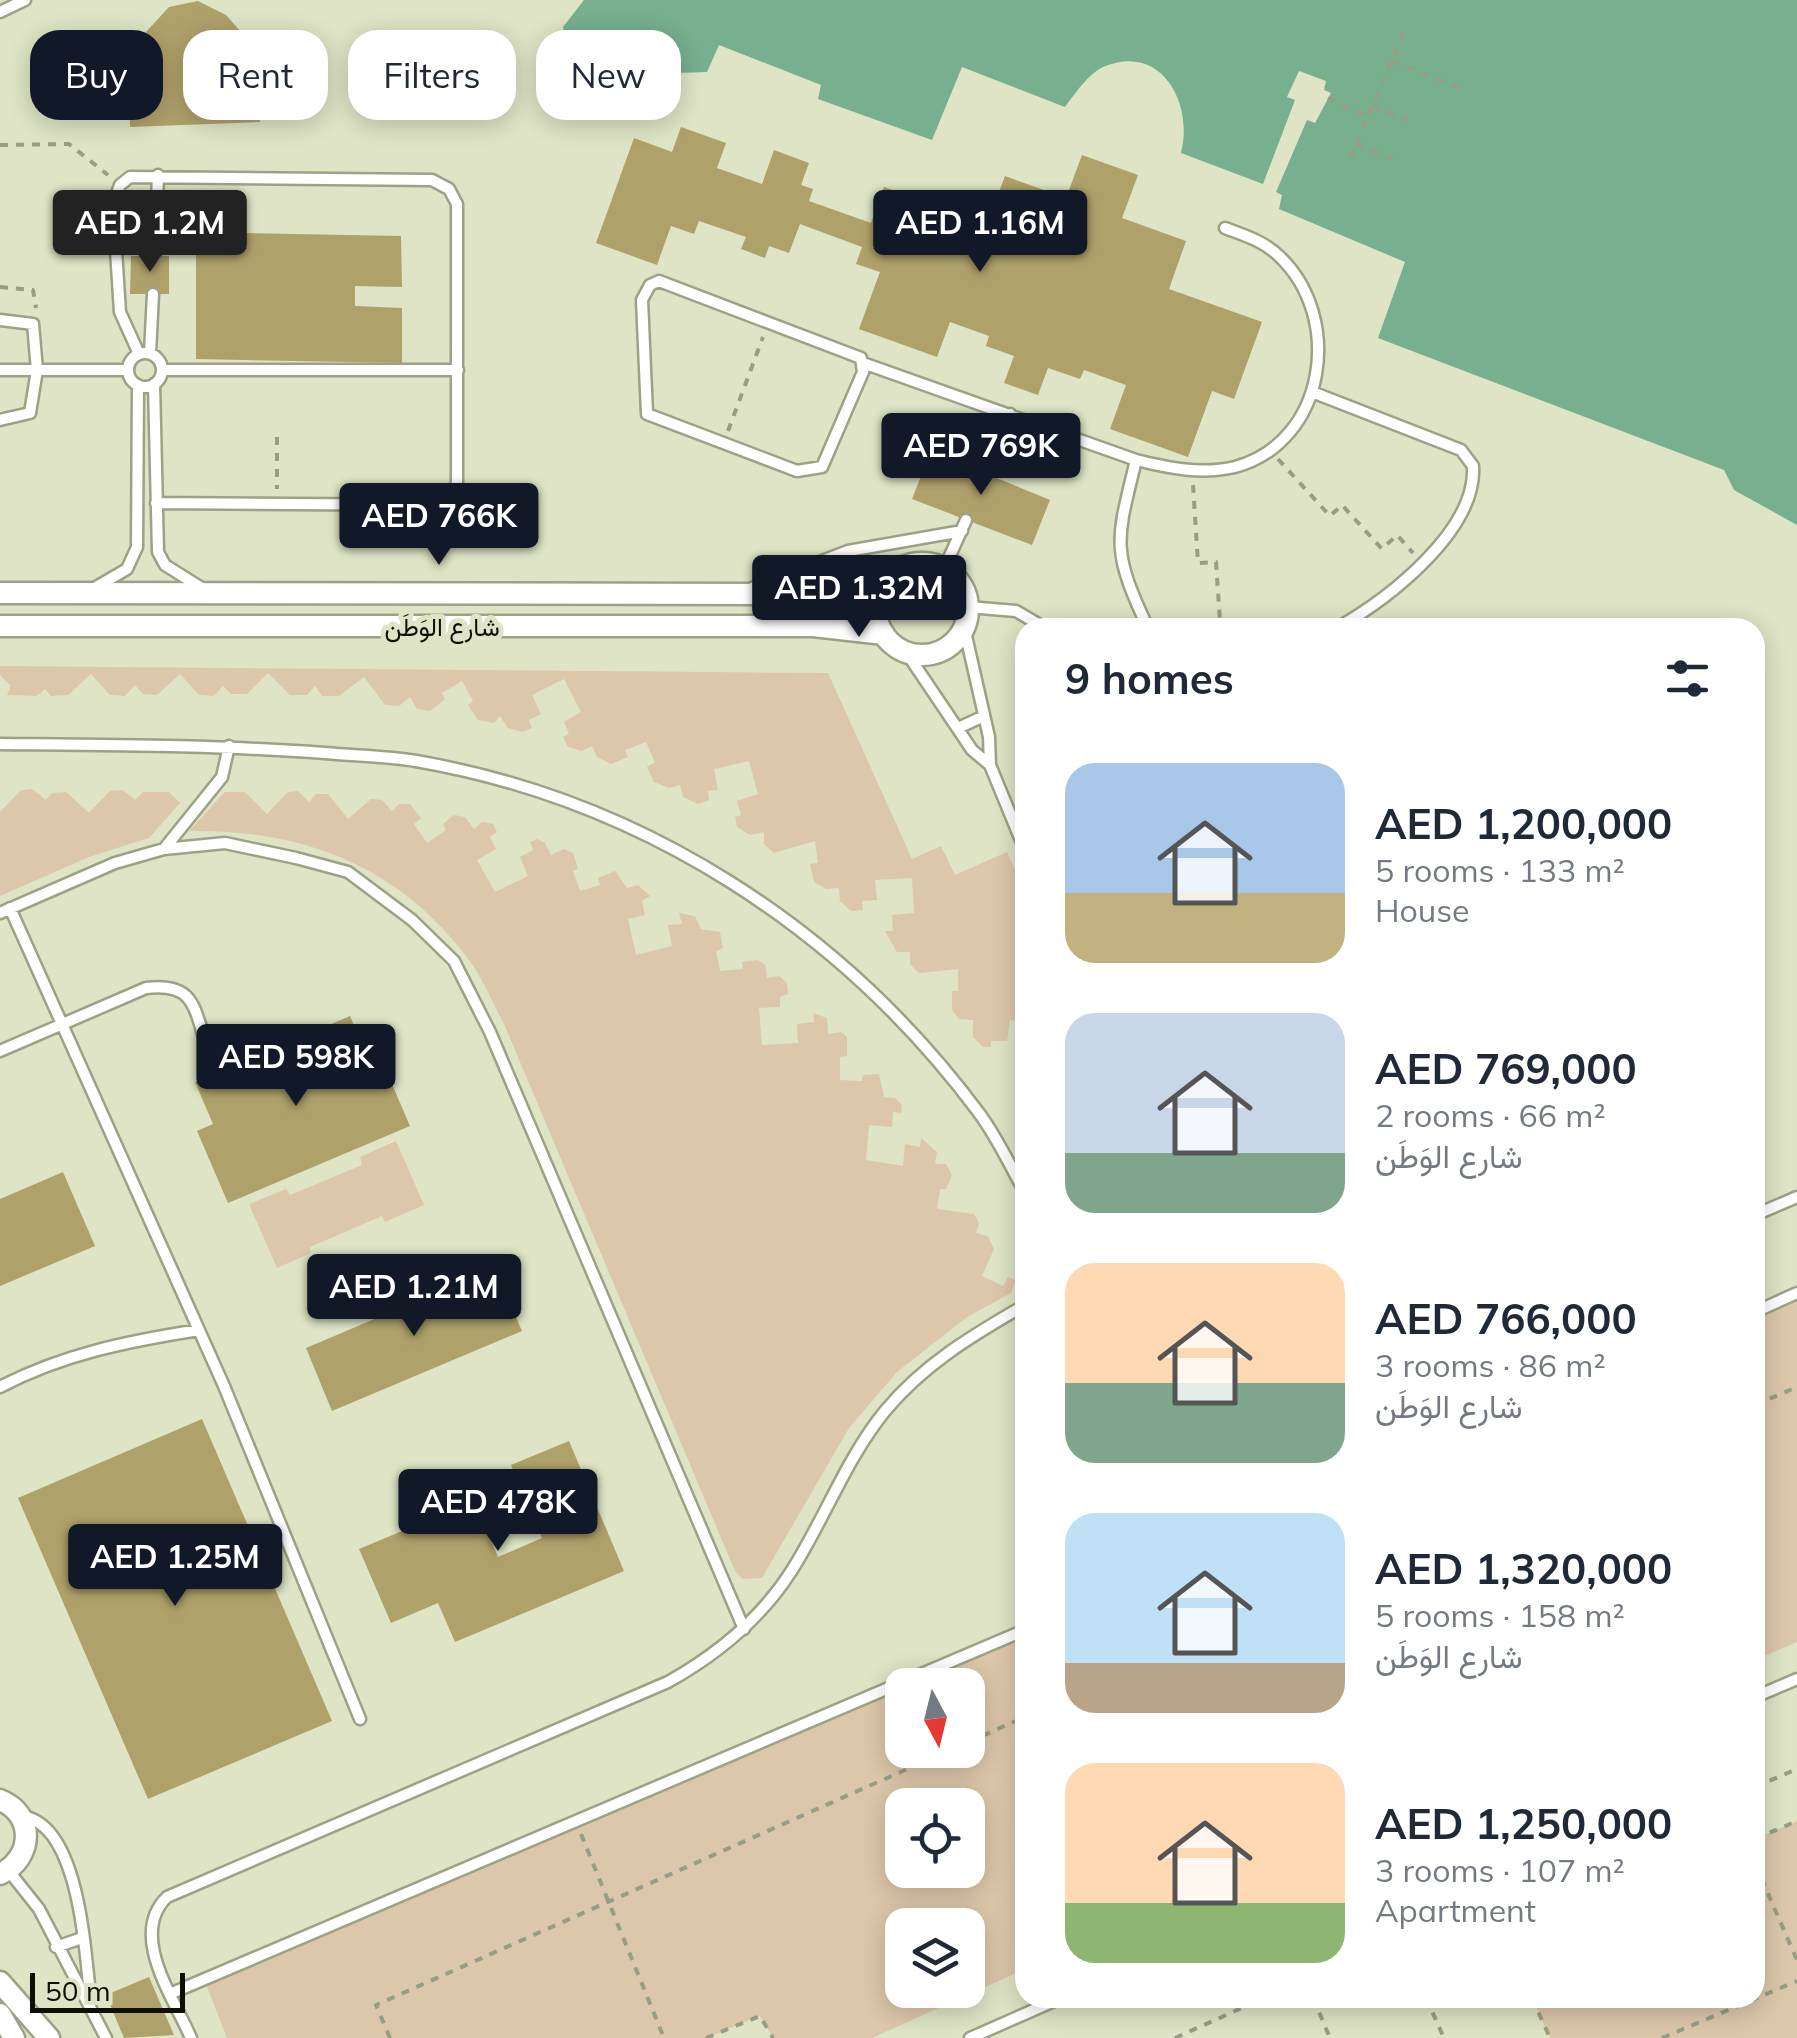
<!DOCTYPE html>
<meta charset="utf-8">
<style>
:root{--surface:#fff;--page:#f6f6f7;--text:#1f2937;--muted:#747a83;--accent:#111827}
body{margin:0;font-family:Mulish,Vazirmatn,sans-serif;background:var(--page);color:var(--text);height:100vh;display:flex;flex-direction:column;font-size:38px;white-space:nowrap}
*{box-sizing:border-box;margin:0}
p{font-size:32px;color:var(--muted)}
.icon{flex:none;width:55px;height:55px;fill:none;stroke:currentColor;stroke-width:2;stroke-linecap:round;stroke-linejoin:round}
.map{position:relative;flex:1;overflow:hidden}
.details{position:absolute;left:1015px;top:618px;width:750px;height:1390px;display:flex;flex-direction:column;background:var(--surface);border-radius:30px;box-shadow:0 5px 25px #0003}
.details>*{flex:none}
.top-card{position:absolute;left:30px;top:30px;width:835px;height:90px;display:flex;gap:20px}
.needle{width:65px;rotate:173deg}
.buttons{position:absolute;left:885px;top:1668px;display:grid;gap:20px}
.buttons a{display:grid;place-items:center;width:100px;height:100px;border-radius:20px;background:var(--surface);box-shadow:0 5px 25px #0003;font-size:50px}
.scale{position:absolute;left:30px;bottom:25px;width:155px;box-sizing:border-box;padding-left:10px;border:5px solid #0e1006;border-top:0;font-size:28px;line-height:35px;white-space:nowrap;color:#0e1006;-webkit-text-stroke:8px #dee4c5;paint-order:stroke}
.price{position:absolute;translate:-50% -85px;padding:0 22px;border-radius:10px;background:var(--accent);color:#fff;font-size:32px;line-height:65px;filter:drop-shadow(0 2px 5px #0008)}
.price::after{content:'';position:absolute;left:50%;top:60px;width:30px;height:22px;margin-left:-15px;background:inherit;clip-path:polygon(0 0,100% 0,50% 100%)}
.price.current{background:#222;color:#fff}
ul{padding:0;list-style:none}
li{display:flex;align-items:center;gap:30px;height:250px;padding:0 50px}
li span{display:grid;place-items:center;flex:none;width:280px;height:200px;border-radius:30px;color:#555}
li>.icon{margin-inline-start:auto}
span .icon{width:120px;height:120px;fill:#fffc;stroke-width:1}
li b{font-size:42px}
h2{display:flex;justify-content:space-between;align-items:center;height:120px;padding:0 50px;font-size:42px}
.pill{padding:0 35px;border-radius:30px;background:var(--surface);box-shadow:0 5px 25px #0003;font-size:35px;line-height:90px}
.pill.current{background:var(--accent);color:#fff}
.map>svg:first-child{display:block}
</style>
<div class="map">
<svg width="1797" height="2038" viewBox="0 0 1797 2038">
<rect width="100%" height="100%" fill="#dee4c5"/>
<!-- green -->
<path fill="#ddc7aa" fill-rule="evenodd" d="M0,666L828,673L912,859L941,846L955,875L1007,852L1025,891V1022L1010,1020L1007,1041H991V1047H983L973,1037V1020L959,1019L952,1010V991H958V969L919,973L910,964V952H897L885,931H893L892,915L914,913L912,878L875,880L877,900L862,901L863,910L851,911L840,901L839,888L826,889L814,882L810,864L818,863L815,841L774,853L764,844V832L750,835L737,827L735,817L741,815L737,801L758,794L749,761L714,769L718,790L708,791L709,800L698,804L683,797L680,785L669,788L654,782L647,767L655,762L646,742L625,750L628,757L611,764L597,757L592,746L582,751L568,747L563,737L569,734L564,722L581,712L564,679L532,695L541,714L529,720L532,728L522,732L508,728L500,716L494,723L478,720L468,705L473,701L462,681L442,693L445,699L430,711L417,709L410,697L399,706L385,705L364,677L339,696H322L315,686L307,695H290L268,673L247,694H231L223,686L214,696L199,695L180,674L157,695L143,694L135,685L125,696L110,695L91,674L68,695L51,696L45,689L37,696L7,695L11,686L0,675Z
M32,789L46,800L52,793L66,792L89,813L110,791L123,790L135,800L143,792H169L180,803L149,838L89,857L0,896V812L21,790Z
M298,791L309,802L316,794H328L348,819L371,799L382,800L392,811L399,804H410L421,818L414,824L427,843L446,830L443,824L454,815L465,817L474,829L482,822L493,824L497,832L490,837L496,849L477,860L495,892L528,876L520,857L533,850L530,842L537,839L545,843L551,855L564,849L573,853L578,869L573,871L580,891L600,885L598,878L615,871L627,888L638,885L650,896L642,901L645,915L628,919L636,955L672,946L668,925L682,924L679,913L695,916L701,929L720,932L723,948L716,951L720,971L743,969L742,962L758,960L765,965L767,978L779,976L787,983L788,994L780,997V1007L759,1008L762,1045L798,1043L797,1024L814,1022L813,1013L827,1018L828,1034L841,1032L847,1037V1056L840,1057V1080L862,1081L863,1075L879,1074L884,1097L895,1098L902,1105L901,1113L893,1112L892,1127L869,1125L866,1160L903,1166L905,1144L920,1147L921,1138L937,1152L935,1164H946L952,1175L946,1189H940L937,1209L974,1214L979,1223L976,1233L988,1236L994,1249L982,1276L1003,1286L1008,1277L1016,1280L1011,1293L967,1317L897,1372L849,1428L762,1578L742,1579L735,1571L504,1024C492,1002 482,976 466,956C397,865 301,829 189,831L225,792H245L267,814L288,792Z
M396,1141L424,1205L385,1222L382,1216L310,1247L311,1253L277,1268L249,1204L286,1189L290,1195L362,1165L360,1157Z
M1797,1301V1642L1755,1660V1320Z
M1025,1630V1969L872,2038H773L760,2016L706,2038H227L204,1979ZM902,1685H968V1750H902ZM902,1805H968V1870H902ZM902,1925H968V1990H902Z
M1797,1821V2038H1550L1532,1998H1755V1839Z"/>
<!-- water -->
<path fill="#77af8f" d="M584,0H1797V525L1734,490L1724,470L1378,338L1405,262L1279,209L1282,195L1276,192L1307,120L1315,123L1331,93L1324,90L1326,81L1299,71L1287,97L1295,100L1263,184L1181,153C1194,103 1161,42 1103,67C1088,74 1075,94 1065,107L962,67L932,140L818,99L821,85L719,45L707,72L589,76L565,44L563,27Z"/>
<!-- building -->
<path fill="#afa16a" d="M198,1L226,15L242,33L244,76H258L260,122L130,127L129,77H147L146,32L169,7Z
M681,127L726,143L717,168L762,184L774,150L809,163L801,185L813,189L809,201L871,223L884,187L987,224L1005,176L1066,198L1082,155L1138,175L1122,218L1186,241L1169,289L1262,322L1234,399L1212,391L1188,457L1110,429L1126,385L1084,370L1080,379L1048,368L1038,395L1004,383L1014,356L986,346L989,336L950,322L937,357L859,329L880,272L856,264L862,247L800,224L789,253L769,246L765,258L741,249L746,237L699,221L694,234L671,226L657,265L596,243L634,138L672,152Z
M196,232L401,236L402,287L355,286V306L402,308V363L196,359Z
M131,256H169V294H130Z
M931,451L1050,500L1032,545L912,499Z
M350,1016L368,1058L379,1054L410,1126L228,1203L197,1131L213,1124L195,1082Z
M63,1172L95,1246L0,1286V1199Z
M495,1268L522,1331L332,1411L306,1348Z
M202,1419L332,1721L148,1799L18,1498Z
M569,1441L624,1571L455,1642L438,1603L391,1623L359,1549L474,1501L498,1557L542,1538L511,1465Z
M149,1977L174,2035L124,2038L106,1995Z"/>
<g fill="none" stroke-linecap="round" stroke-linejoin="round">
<defs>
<path id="service" d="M0,12L25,0
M155,256L158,175
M659,281L861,358L863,372L822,467L797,471L647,414L642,300L650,285Z
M0,320L33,324L37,370L30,413L0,420
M150,353L153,294
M128 370a17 17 0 1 1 34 0a17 17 0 1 1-34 0Z
M139,354L120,312L113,204L120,185L130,177L432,180L449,189L457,204V482L452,500L438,505L156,503
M863,363L1136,460C1169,468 1201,475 1235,467C1327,442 1344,317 1279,256C1264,241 1243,235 1225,228
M0,370H128
M163,370H458
M154,384L158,552L165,565L208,592
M1312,392L1461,450L1473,466C1477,531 1388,599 1337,628
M1136,460C1116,542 1111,549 1148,628
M986,473L1010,414
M944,569L966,520
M752,588L848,551L962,531
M91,590L127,569L137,547L138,385
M968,607L1016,611L1045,628
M964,627L989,737L990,765L1025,850
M906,652L972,750L990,765
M958,728L984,716
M0,744C109,745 217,745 325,753C355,756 386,756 416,761C643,800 842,929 979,1113C997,1137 1010,1166 1025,1192
M164,849L222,777L229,746
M10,908L224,1386L360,1719
M0,913L115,863L164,849L225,843L296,858L348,872L412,920L454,961L490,1032L744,1629
M0,1051L146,988C195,982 194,1008 207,1047
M1755,1215L1797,1197
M1755,1312L1797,1293
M0,1387C63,1354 129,1341 199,1330
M1755,1697L1797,1679
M21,1816C81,1823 85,1957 91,2003
M8,1870L39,1909L106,2038
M56,1947L82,1938
M172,1993L1025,1630
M191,2038C174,1998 128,1935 167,1897L668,1682C718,1654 761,1619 792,1570C825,1518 846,1459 885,1411C924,1364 973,1335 1025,1305
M970,2038L1061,1998"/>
<path id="minor" d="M876 609a46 46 0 1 1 92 0a46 46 0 1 1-92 0Z
M0,593L830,594L881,590
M0,626H813L884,634
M0,1800C35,1814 34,1858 0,1874
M0,1982L49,2038
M0,2014L14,2038"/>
</defs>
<!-- service casing -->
<use href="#service" stroke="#9ca285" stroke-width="15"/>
<!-- minor casing -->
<use href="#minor" stroke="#9ca285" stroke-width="25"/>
<!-- path -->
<path stroke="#989d85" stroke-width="4" stroke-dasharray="8 8" stroke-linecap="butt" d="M1392,61L1462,89
M1328,98L1368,117
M1372,106L1411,121
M1356,144L1396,160
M0,145L69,144L108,175
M1350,158L1407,25
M0,287L33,290L36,308
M728,431L763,337
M277,437V489
M1278,459L1330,516L1342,505L1382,549L1397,535L1413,553
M1193,485L1198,563L1216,562L1220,621L1230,620V628
M1755,1405L1797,1387
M968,1742L1025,1717
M1755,1787L1797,1769
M581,1834L664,2038
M1755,1839L1797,1821
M1755,1864L1797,1960
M1313,1998L1330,2038
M1426,1998L1444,2038
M1532,1998L1550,2038
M390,2038L376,2005L950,1750
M706,2038L760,2016L773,2038
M1175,2038L1264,1998
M1662,2038L1797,1981"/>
<!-- service -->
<use href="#service" stroke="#fff" stroke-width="10"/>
<!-- minor -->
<use href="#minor" stroke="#fff" stroke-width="20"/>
</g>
<g text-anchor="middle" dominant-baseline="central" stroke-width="10" stroke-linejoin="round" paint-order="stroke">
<!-- street labels -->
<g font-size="25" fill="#0e1006" stroke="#dee4c5">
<text x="442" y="626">شارع الوَطَن</text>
</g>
</g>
</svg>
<div class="buttons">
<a><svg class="needle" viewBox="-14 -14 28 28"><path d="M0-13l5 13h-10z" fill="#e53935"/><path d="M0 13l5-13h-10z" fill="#747a83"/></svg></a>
<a><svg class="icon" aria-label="locate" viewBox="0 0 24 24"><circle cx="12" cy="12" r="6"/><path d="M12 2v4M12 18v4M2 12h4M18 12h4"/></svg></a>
<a><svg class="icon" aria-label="layers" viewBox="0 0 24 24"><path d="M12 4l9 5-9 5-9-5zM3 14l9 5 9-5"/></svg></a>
</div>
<div class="scale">50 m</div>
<b class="price current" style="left:150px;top:275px">AED 1.2M</b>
<b class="price" style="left:980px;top:275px">AED 1.16M</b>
<b class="price" style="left:981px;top:498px">AED 769K</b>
<b class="price" style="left:439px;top:568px">AED 766K</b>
<b class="price" style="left:859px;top:640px">AED 1.32M</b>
<b class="price" style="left:296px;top:1109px">AED 598K</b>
<b class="price" style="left:414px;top:1339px">AED 1.21M</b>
<b class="price" style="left:498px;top:1554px">AED 478K</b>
<b class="price" style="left:175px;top:1609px">AED 1.25M</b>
<div class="top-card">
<a class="pill current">Buy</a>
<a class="pill">Rent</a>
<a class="pill">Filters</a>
<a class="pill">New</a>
</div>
<section class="details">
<h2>9 homes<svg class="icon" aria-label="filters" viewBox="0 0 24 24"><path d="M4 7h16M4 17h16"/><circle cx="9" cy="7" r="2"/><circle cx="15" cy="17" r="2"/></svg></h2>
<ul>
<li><span style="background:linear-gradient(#a9c7e8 65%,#c2b280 0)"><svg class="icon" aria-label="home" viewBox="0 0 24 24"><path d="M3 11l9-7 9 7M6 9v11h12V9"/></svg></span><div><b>AED 1,200,000</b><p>5 rooms · 133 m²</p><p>House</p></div></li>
<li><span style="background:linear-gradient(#c9d6e8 70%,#7fa58c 0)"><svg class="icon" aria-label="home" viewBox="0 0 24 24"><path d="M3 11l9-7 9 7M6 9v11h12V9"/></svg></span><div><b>AED 769,000</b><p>2 rooms · 66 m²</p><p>شارع الوَطَن</p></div></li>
<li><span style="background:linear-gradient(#ffd9b3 60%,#7fa58c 0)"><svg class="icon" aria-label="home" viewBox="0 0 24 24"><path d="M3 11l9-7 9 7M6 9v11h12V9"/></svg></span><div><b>AED 766,000</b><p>3 rooms · 86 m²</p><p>شارع الوَطَن</p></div></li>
<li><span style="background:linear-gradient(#bfe0f5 75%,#b9a48a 0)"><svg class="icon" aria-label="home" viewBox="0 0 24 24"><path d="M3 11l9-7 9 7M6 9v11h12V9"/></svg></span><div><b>AED 1,320,000</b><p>5 rooms · 158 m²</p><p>شارع الوَطَن</p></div></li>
<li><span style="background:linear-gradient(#ffd9b3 70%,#8fb573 0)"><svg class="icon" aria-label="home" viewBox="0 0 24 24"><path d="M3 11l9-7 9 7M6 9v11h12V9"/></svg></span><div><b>AED 1,250,000</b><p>3 rooms · 107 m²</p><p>Apartment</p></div></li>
</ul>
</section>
</div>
